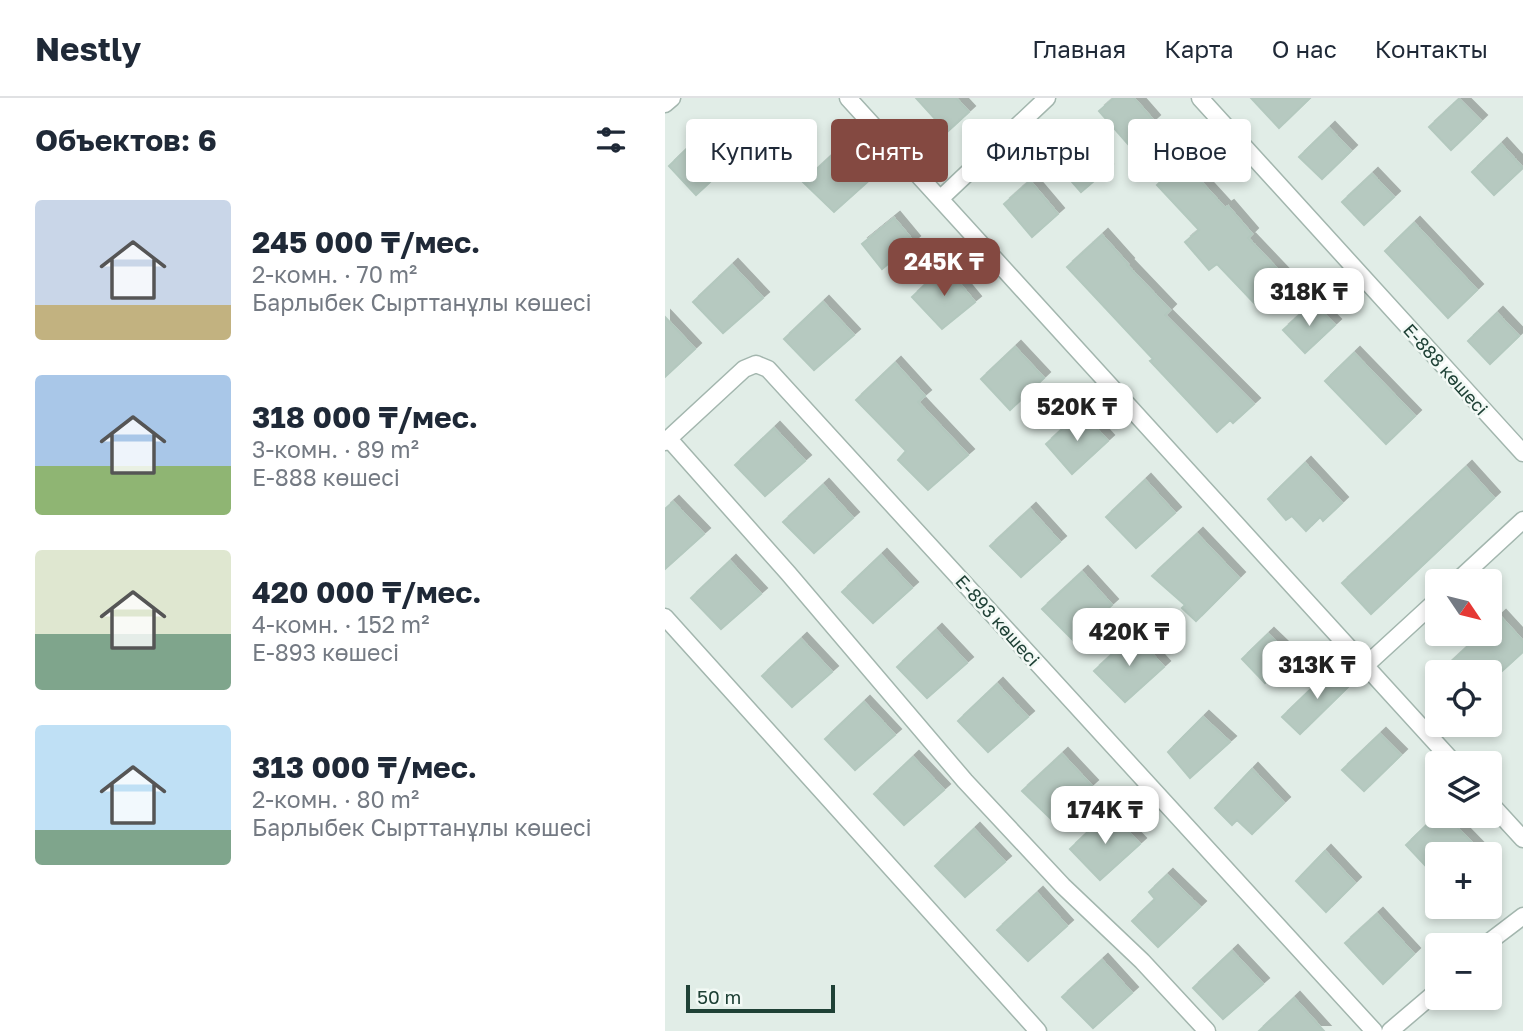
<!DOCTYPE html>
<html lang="ru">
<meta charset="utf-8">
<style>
:root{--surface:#fff;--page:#f6f6f7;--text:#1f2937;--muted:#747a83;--line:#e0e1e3;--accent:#844941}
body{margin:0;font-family:"Golos Text",sans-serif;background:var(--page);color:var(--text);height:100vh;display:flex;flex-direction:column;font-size:26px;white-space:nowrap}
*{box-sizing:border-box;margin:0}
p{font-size:23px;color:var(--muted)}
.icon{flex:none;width:38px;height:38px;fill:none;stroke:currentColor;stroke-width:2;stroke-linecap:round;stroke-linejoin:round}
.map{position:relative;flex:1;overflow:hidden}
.details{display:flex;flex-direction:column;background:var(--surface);width:665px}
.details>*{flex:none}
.banner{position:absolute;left:21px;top:21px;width:665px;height:63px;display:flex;gap:14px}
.needle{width:46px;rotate:125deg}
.tools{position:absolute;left:760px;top:471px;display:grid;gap:14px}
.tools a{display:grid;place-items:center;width:77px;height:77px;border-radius:7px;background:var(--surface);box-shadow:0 4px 10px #0003;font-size:35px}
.scale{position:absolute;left:21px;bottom:18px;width:149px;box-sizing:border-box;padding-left:7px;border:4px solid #1f4136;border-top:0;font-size:19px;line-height:24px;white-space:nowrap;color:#1f4136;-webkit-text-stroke:5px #f2f9f5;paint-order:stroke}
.price{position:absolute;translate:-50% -60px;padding:0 16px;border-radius:14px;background:#fff;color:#222;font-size:23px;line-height:46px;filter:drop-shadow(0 2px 4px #0008)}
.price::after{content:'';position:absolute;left:50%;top:42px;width:21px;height:16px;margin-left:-10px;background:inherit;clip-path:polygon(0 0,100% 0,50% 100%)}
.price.selected{background:var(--accent);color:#fff}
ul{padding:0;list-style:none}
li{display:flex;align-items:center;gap:21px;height:175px;padding:0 35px}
li span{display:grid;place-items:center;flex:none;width:196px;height:140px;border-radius:7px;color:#555}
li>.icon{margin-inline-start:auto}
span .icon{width:84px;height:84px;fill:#fffc;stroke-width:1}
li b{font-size:30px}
h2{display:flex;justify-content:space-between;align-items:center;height:84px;padding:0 35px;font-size:30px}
.chip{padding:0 24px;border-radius:7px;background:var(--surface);box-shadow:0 4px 10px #0003;font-size:24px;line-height:63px}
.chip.selected{background:var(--accent);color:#fff}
header{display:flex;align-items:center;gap:42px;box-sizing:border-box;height:98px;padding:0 35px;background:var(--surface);border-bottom:2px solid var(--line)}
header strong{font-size:33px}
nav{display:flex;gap:38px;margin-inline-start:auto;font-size:24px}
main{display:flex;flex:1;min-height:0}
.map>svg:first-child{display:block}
</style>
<header>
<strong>Nestly</strong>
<nav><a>Главная</a><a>Карта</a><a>О нас</a><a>Контакты</a></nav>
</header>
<main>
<section class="details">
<h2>Объектов: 6<svg class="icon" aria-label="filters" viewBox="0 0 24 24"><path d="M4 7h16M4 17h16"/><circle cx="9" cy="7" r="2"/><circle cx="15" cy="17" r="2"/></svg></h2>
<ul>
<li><span style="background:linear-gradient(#c9d6e8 75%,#c2b280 0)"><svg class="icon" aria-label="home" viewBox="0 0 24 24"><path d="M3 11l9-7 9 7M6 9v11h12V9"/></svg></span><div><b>245 000 ₸/мес.</b><p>2-комн. · 70 m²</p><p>Барлыбек Сырттанұлы көшесі</p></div></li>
<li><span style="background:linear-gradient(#a9c7e8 65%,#8fb573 0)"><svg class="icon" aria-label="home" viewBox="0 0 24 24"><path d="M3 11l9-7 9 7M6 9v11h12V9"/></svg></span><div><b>318 000 ₸/мес.</b><p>3-комн. · 89 m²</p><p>Е-888 көшесі</p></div></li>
<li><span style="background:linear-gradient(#dfe7d0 60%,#7fa58c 0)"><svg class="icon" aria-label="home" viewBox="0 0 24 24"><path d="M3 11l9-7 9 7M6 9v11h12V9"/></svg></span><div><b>420 000 ₸/мес.</b><p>4-комн. · 152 m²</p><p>Е-893 көшесі</p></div></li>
<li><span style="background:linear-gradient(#bfe0f5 75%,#7fa58c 0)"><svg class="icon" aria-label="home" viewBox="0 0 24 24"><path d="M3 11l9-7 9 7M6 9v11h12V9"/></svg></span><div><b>313 000 ₸/мес.</b><p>2-комн. · 80 m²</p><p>Барлыбек Сырттанұлы көшесі</p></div></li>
</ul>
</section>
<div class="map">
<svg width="858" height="933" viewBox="0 0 858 933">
<defs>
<filter id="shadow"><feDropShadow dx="6" dy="-6" stdDeviation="0" flood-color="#0004"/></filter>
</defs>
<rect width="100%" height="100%" fill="#e1ede7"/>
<!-- building -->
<path fill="#b6c9c0" stroke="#b3c8be" stroke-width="2" filter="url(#shadow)" d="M251,0H291L304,14L282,34Z
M449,0H469L489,23L463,46L434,13Z
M586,0H645L614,30Z
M794,1L816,23L786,52L764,29Z
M664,30L686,53L657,81L634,59Z
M413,38L442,72L416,94L387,61Z
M32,41L59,71L31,97L4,68Z
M836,46L858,70L829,97L807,74Z
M178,47L208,79L169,114L138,84Z
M517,63L560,110L563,108L587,136L583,140L622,181L593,209L552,166L544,172L520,144L534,132L492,87Z
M707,76L729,99L699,127L677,104Z
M365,83L393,116L367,139L339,106Z
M229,120L249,144L217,171L197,146Z
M749,125L812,192L783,220L720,153Z
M437,137L463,166L462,167L505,212L500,217L589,306L568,325L565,322L552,334L485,263L488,261L402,169Z
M67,167L98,200L58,235L28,204Z
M280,168L310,204L277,231L247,199Z
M158,204L189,237L149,272L119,241Z
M648,205L670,227L640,255L618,232Z
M832,215L854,238L825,266L803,243Z
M0,219L30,251L0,279Z
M350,249L379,280L345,312L316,281Z
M689,255L750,318L721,346L660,283Z
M230,265L260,298L253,304L303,357L263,392L233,362L241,353L191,302Z
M416,314L443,343L407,376L381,346Z
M109,330L140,363L100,398L70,367Z
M640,365L677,405L658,423L655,419L641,433L627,418L621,422L603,401Z
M801,369L829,400L706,516L677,485Z
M480,382L510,415L471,450L441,419Z
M158,387L188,420L149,455L118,424Z
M8,404L39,436L0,471V411Z
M365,411L395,444L356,479L325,448Z
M532,436L574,480L531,523L517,510L520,507L487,478Z
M216,457L247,490L208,525L177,494Z
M65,463L96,496L56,531L26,500Z
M417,474L447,507L408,542L377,511Z
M835,518L858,543V554L836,574H775L816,536H824V528Z
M271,532L302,565L262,600L232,569Z
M469,536L499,569L460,604L429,573Z
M603,536L627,559L600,585L577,561Z
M136,541L167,574L127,609L97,578Z
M669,569L686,586L635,636L617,619Z
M332,586L363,619L323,654L293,623Z
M199,604L230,637L190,672L160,641Z
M538,619L565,644L525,680L503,654Z
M715,636L736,657L699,693L677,672Z
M397,656L427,688L388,723L357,693Z
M248,659L279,692L239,727L209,696Z
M587,671L619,705L587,736L572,722L567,727L550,710Z
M444,714L475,746L435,782L405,751Z
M771,718H781L818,756H772V780L741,747Z
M309,731L340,764L300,799L270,768Z
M660,753L690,785L661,814L631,783Z
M502,777L535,809L493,849L467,823L490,801L484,794Z
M372,795L402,828L363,863L332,832Z
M712,816L749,856L718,886L680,845Z
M567,853L598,886L558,921L528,890Z
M437,862L467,895L428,930L397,899Z
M629,900L659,933H594Z"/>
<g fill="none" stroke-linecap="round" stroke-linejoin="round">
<defs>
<path id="minor" d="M183,0L789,665
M535,0L858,355
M0,6L7,0
M275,101L382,0
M4,341L123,475L300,683L398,788L477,863L542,933
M0,344L79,271L91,266L103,271L709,933
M792,483L858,422
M0,519L373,933
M700,568L772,502
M824,704L858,741
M820,847L858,818
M725,933L772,893"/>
</defs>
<!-- minor casing -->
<use href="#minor" stroke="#a3b6ae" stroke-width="19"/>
<!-- minor -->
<use href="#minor" stroke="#fff" stroke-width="16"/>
</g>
<g text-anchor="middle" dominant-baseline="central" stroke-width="5" stroke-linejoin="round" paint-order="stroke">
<!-- street labels -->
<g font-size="18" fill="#1f4136" stroke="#f2f9f5">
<text transform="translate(781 271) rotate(48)">Е-888 көшесі</text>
<text transform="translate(333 522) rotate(48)">Е-893 көшесі</text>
</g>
</g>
</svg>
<div class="tools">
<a><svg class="needle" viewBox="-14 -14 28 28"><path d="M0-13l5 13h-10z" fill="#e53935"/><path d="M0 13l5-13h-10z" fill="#747a83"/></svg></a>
<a><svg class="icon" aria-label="locate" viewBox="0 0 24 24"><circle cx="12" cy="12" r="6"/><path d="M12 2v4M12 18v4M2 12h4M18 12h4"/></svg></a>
<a><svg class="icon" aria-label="layers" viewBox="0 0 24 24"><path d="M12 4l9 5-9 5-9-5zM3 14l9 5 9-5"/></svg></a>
<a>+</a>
<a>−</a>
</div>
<div class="scale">50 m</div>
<b class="price selected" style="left:279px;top:200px">245K ₸</b>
<b class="price" style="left:644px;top:230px">318K ₸</b>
<b class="price" style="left:412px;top:345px">520K ₸</b>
<b class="price" style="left:464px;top:570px">420K ₸</b>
<b class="price" style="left:652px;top:603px">313K ₸</b>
<b class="price" style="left:440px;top:748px">174K ₸</b>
<div class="banner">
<a class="chip">Купить</a>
<a class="chip selected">Снять</a>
<a class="chip">Фильтры</a>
<a class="chip">Новое</a>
</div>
</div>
</main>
